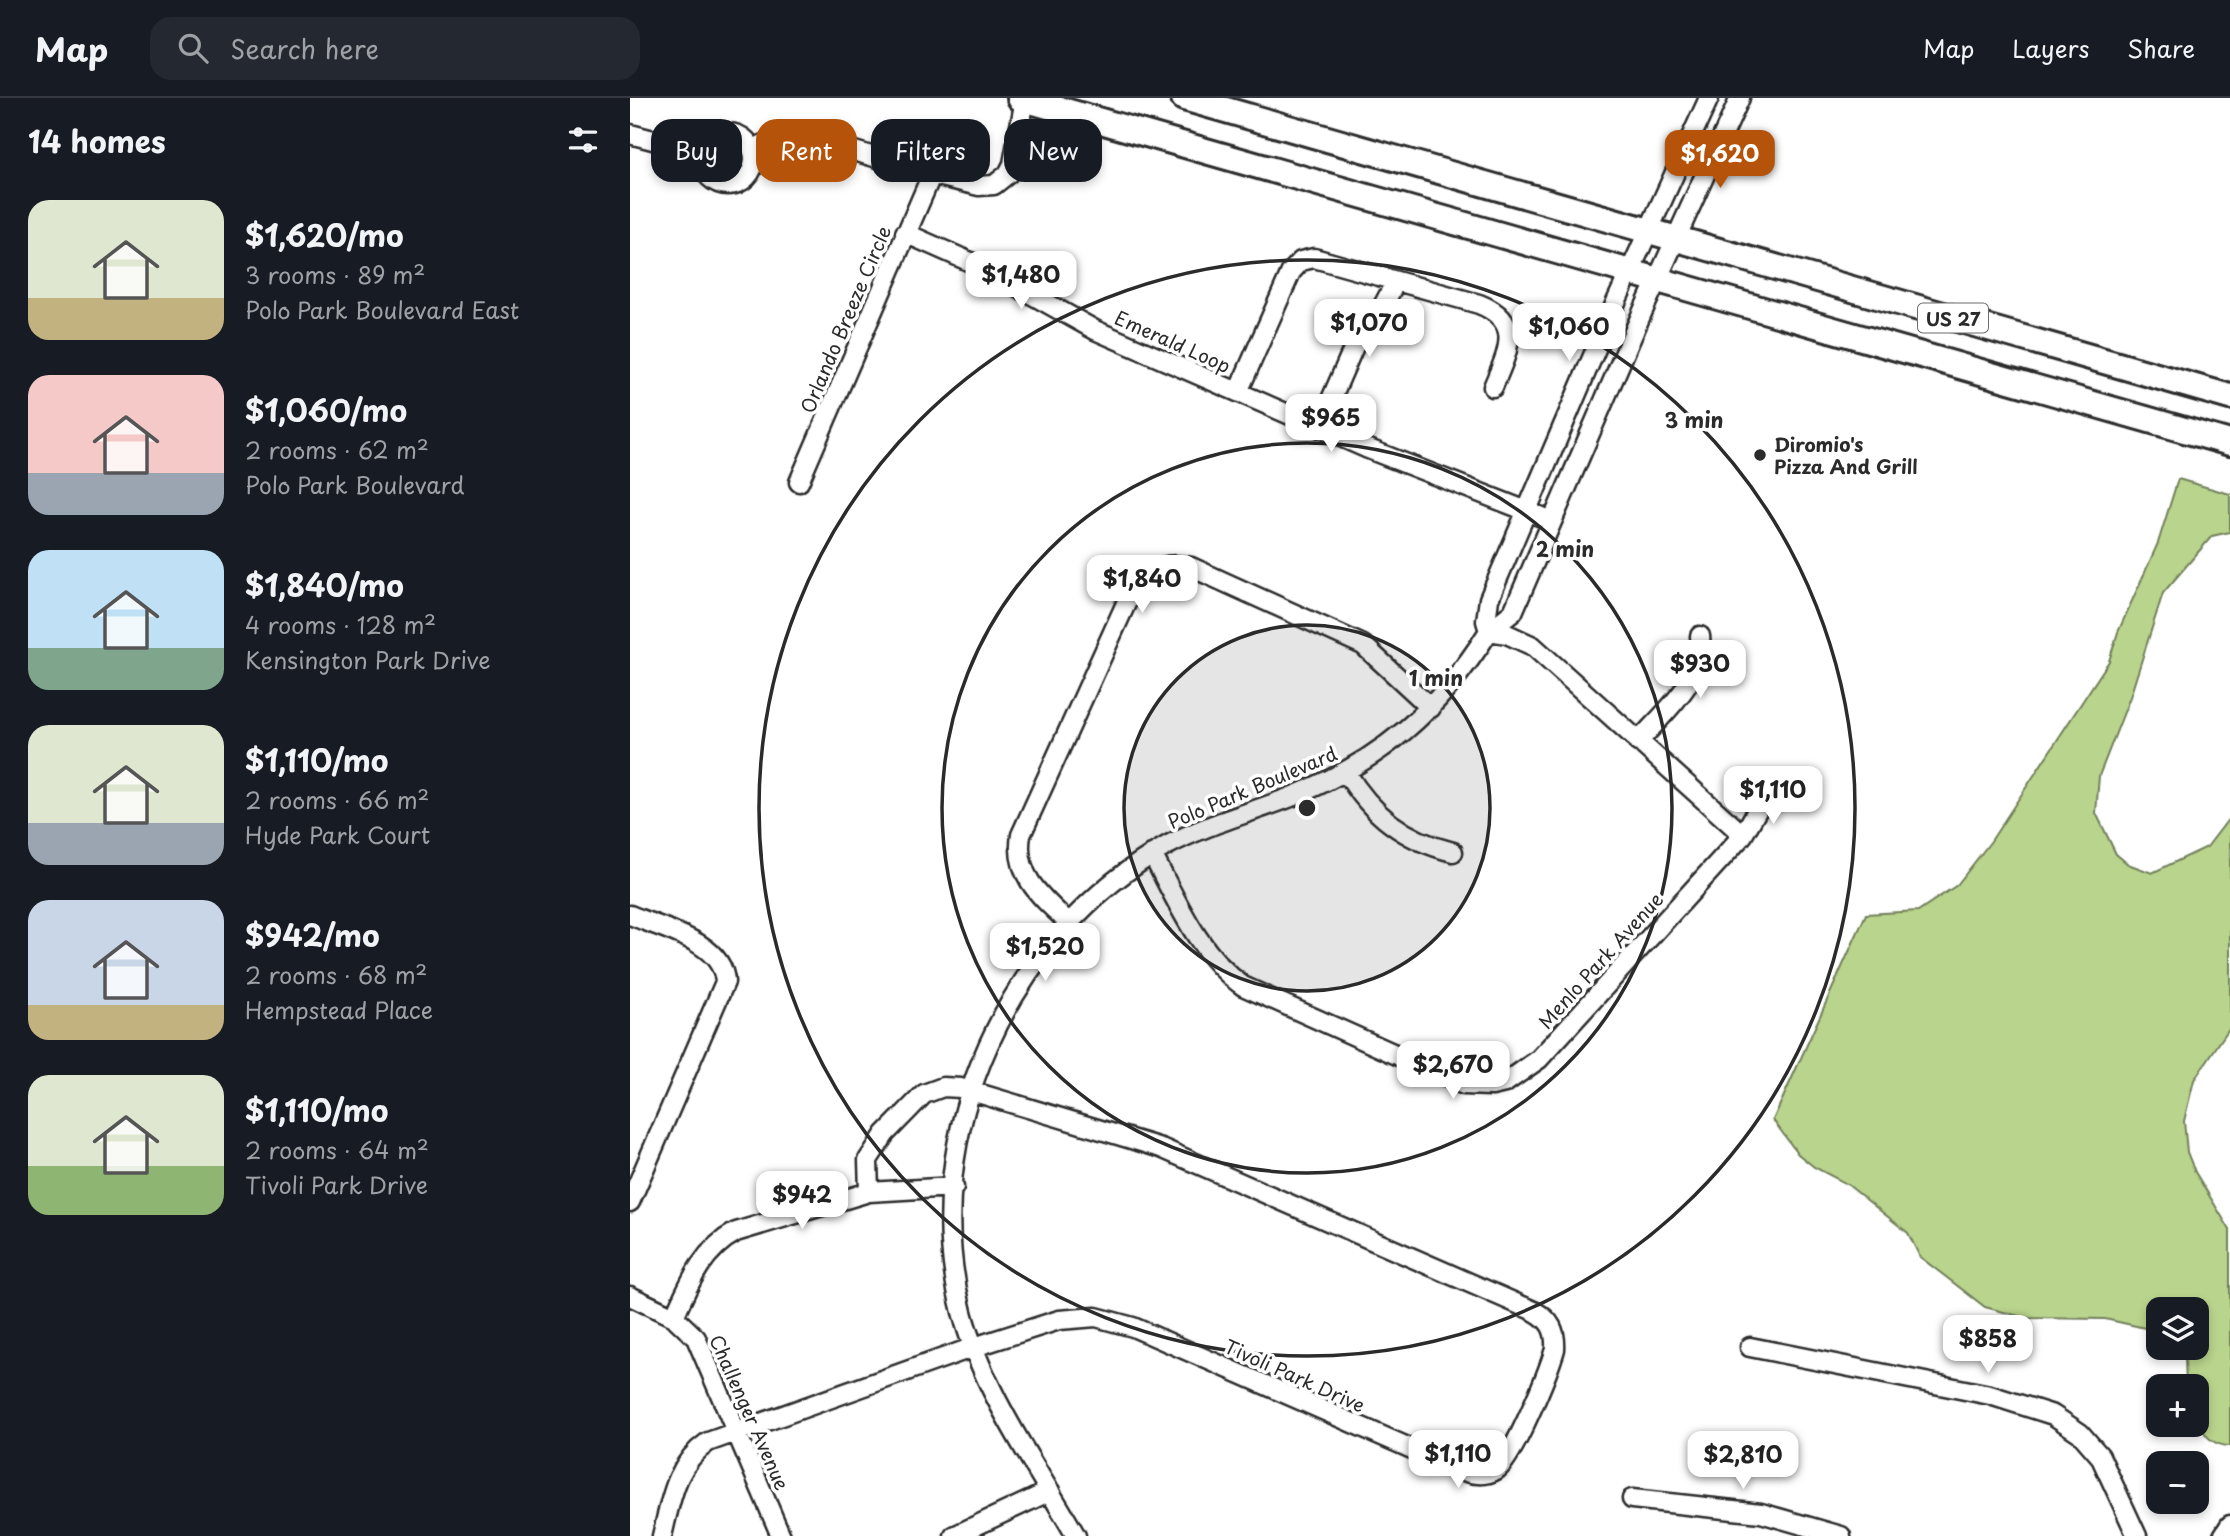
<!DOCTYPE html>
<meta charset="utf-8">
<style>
:root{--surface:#171b24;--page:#242831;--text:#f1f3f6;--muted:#9ea1a6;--line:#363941;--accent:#b45309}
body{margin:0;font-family:"Playpen Sans",sans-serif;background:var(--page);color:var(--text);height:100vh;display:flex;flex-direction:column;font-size:26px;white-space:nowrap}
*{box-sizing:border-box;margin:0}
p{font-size:23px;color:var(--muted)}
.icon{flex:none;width:38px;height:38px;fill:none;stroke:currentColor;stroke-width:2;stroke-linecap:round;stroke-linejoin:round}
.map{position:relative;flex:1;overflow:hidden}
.side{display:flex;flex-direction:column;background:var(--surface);width:630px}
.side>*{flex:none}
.hud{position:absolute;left:21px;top:21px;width:665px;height:63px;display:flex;gap:14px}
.buttons{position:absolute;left:1516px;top:1199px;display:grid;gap:14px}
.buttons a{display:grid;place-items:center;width:63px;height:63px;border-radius:14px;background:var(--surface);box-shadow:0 4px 10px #0003;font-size:35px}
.price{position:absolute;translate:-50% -60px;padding:0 16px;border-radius:14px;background:#fff;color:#222;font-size:23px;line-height:46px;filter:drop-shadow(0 2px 4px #0008)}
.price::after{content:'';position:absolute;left:50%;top:42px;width:21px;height:16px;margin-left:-10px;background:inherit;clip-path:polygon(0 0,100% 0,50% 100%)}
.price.active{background:var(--accent);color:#fff}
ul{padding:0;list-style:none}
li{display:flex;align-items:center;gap:21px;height:175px;padding:0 28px}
li span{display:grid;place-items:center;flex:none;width:196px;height:140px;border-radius:21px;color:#555}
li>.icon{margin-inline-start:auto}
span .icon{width:84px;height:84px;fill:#fffc;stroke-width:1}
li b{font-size:30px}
h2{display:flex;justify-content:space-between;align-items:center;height:84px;padding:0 28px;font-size:30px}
.pill{padding:0 24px;border-radius:21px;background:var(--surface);box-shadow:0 4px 10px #0003;font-size:24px;line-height:63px}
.pill.active{background:var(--accent);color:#fff}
header{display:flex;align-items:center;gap:42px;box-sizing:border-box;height:98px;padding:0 35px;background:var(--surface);border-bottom:2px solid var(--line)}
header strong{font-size:33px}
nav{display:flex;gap:38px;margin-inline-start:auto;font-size:24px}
.search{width:490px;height:63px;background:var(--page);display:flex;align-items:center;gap:18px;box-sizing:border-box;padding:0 24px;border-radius:21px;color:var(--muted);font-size:26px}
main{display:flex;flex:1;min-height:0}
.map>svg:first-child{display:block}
</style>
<header>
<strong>Map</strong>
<div class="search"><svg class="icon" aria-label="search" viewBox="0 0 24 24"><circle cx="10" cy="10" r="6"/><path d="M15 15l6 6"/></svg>Search here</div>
<nav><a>Map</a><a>Layers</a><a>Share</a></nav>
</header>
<main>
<section class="side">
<h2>14 homes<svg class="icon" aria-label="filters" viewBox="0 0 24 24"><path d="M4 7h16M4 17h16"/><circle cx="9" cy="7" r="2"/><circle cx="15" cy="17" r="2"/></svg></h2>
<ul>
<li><span style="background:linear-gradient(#dfe7d0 70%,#c2b280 0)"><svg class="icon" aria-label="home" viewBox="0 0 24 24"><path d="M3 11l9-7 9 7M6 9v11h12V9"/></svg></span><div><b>$1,620/mo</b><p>3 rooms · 89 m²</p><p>Polo Park Boulevard East</p></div></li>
<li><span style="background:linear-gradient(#f6c9c9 70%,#9aa5b1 0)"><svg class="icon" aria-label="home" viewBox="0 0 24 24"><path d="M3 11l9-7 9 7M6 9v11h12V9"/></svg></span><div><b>$1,060/mo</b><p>2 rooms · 62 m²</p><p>Polo Park Boulevard</p></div></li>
<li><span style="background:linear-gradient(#bfe0f5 70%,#7fa58c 0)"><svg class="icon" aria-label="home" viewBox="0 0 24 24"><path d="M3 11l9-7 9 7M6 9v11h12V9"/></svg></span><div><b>$1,840/mo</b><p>4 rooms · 128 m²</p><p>Kensington Park Drive</p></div></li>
<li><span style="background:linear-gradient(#dfe7d0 70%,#9aa5b1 0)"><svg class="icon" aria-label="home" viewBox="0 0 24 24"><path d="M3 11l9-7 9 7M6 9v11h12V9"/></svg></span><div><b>$1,110/mo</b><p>2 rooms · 66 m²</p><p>Hyde Park Court</p></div></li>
<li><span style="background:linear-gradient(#c9d6e8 75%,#c2b280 0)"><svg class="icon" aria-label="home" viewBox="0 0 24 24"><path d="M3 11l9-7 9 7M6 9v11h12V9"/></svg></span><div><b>$942/mo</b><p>2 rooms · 68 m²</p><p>Hempstead Place</p></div></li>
<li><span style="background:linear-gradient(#dfe7d0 65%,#8fb573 0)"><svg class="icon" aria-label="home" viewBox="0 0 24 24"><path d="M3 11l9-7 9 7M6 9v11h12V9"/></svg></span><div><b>$1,110/mo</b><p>2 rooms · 64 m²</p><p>Tivoli Park Drive</p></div></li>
</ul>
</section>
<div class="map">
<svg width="1600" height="1438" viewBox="0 0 1600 1438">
<rect width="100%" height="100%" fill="#fff"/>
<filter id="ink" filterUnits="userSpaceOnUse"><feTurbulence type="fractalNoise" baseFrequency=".0143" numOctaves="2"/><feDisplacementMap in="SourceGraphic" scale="14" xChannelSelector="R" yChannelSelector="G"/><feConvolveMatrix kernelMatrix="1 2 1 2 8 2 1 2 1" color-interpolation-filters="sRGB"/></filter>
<g filter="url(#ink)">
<!-- green -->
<path fill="#b9d48c" stroke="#72805c" stroke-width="2" d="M1548,381L1600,396V434L1582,438L1533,495L1500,599L1469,678L1466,715L1486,756L1498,766L1522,775L1577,749L1600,719V929L1564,982L1554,1023L1557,1054L1565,1074L1600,1132V1348C1567,1347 1566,1313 1566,1288H1556L1555,1261L1546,1250H1566V1211H1528V1237L1515,1230L1475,1221L1396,1220L1355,1209L1290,1159L1278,1135L1217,1086L1184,1069L1168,1056L1143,1022L1236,816L1288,813L1327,787L1361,743L1479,563L1488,534L1528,445Z"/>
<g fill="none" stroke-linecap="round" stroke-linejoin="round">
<defs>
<path id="minor" d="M72 61a26 26 0 1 1 52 0a26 26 0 1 1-52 0Z
M0,36L73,55
M123,51L149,39L173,38L316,80L349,88L364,87L378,76L383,66L395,1
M275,135L354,170L465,232L736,350L922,423
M608,294L661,174L671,163L684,160L849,206C895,224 877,255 863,289
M689,329L726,244L754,206L766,183
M169,384L302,76
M859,533L883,514L1012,215L1110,0
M859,533L856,523L859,501L986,204L1079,0
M859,533L877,536L903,548L1113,737
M1008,644C1035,613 1075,582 1070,538
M716,674C742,717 774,742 823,754
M522,756C547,803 569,857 613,888L834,987L862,988L875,985L909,961L1113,737L1136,697
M0,817C32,831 93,843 95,884L0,1104
M438,824C411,799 384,777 391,737L498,501C512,475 531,462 561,469L733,547L801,610
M0,1198L44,1219L66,1240L151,1438
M44,1219C59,1186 72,1152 106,1134L239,1094L324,1089
M1120,1249L1360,1297L1423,1317L1450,1335L1470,1358L1507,1438
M1002,1401L1131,1415L1211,1438
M32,1438C41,1402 45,1367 78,1344L344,1249L429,1222L466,1219L503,1229L830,1372C842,1376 855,1379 866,1372C883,1362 919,1272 925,1251C926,1233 921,1222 904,1213L531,1050L331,990L313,989L294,996L255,1036L238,1062L239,1094
M324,1438L420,1393
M446,1438C405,1366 353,1294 332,1214C286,1036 380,835 538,747C577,726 620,715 661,699C750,663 808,614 859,533
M1593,1438L1600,1427"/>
<path id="highway" d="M390,0L1600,345
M554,0L1600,299"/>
</defs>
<!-- minor casing -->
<use href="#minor" stroke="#2b2b2b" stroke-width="23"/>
<!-- highway casing -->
<use href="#highway" stroke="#2b2b2b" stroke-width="30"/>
<!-- minor -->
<use href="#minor" stroke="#fff" stroke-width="18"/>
<!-- highway -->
<use href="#highway" stroke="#fff" stroke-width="24"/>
</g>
</g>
<!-- distance rings -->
<circle cx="677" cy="710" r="183" fill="#2b2b2b" fill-opacity=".12"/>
<g fill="none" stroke="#2b2b2b" stroke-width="3.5">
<circle cx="677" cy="710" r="183"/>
<circle cx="677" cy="710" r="365"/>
<circle cx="677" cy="710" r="548"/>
</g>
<!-- markers -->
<circle fill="#2b2b2b" stroke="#fff" stroke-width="2.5" cx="1130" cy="357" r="7"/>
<g text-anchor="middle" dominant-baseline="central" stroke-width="7" stroke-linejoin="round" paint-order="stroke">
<!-- shield labels -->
<rect fill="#fff" stroke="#6b6b6b" stroke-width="2" x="1288" y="205.5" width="70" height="29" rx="5"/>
<g font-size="18" font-weight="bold" fill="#2b2b2b">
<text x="1323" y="220">US 27</text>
</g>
<!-- street labels -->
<g font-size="19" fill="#2b2b2b" stroke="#fff">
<text transform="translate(215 221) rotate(-67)">Orlando Breeze Circle</text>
<text transform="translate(543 243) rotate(24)">Emerald Loop</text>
<text transform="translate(622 689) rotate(-23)">Polo Park Boulevard</text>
<text transform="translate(970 862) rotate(-48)">Menlo Park Avenue</text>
<text transform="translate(665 1277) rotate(24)">Tivoli Park Drive</text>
<text transform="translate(120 1314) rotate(66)">Challenger Avenue</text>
</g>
<!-- poi labels -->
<g font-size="19" font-weight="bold" fill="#2b2b2b" stroke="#fff" text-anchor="start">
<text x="1144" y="346">Diromio's<tspan x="1144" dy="22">Pizza And Grill</tspan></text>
</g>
</g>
<circle cx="677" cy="710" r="10" fill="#2b2b2b" stroke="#fff" stroke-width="3.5"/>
<g font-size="21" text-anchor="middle" font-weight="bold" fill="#2b2b2b" stroke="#fff" stroke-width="7" stroke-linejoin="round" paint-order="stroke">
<text x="1064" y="330">3 min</text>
<text x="935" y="459">2 min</text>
<text x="806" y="588">1 min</text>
</g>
</svg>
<div class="buttons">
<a><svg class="icon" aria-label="layers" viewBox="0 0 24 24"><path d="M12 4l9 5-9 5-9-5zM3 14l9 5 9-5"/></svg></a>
<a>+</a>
<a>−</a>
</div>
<b class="price active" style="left:1090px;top:92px">$1,620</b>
<b class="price" style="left:391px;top:213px">$1,480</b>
<b class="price" style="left:739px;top:261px">$1,070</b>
<b class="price" style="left:939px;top:265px">$1,060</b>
<b class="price" style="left:701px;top:356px">$965</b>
<b class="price" style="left:512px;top:517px">$1,840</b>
<b class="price" style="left:1070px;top:602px">$930</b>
<b class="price" style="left:1143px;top:728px">$1,110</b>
<b class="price" style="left:415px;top:885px">$1,520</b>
<b class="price" style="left:823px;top:1003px">$2,670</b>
<b class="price" style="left:172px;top:1133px">$942</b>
<b class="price" style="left:1358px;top:1277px">$858</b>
<b class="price" style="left:828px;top:1392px">$1,110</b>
<b class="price" style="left:1113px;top:1393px">$2,810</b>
<div class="hud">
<a class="pill">Buy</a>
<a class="pill active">Rent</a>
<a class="pill">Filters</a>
<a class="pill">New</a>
</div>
</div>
</main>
